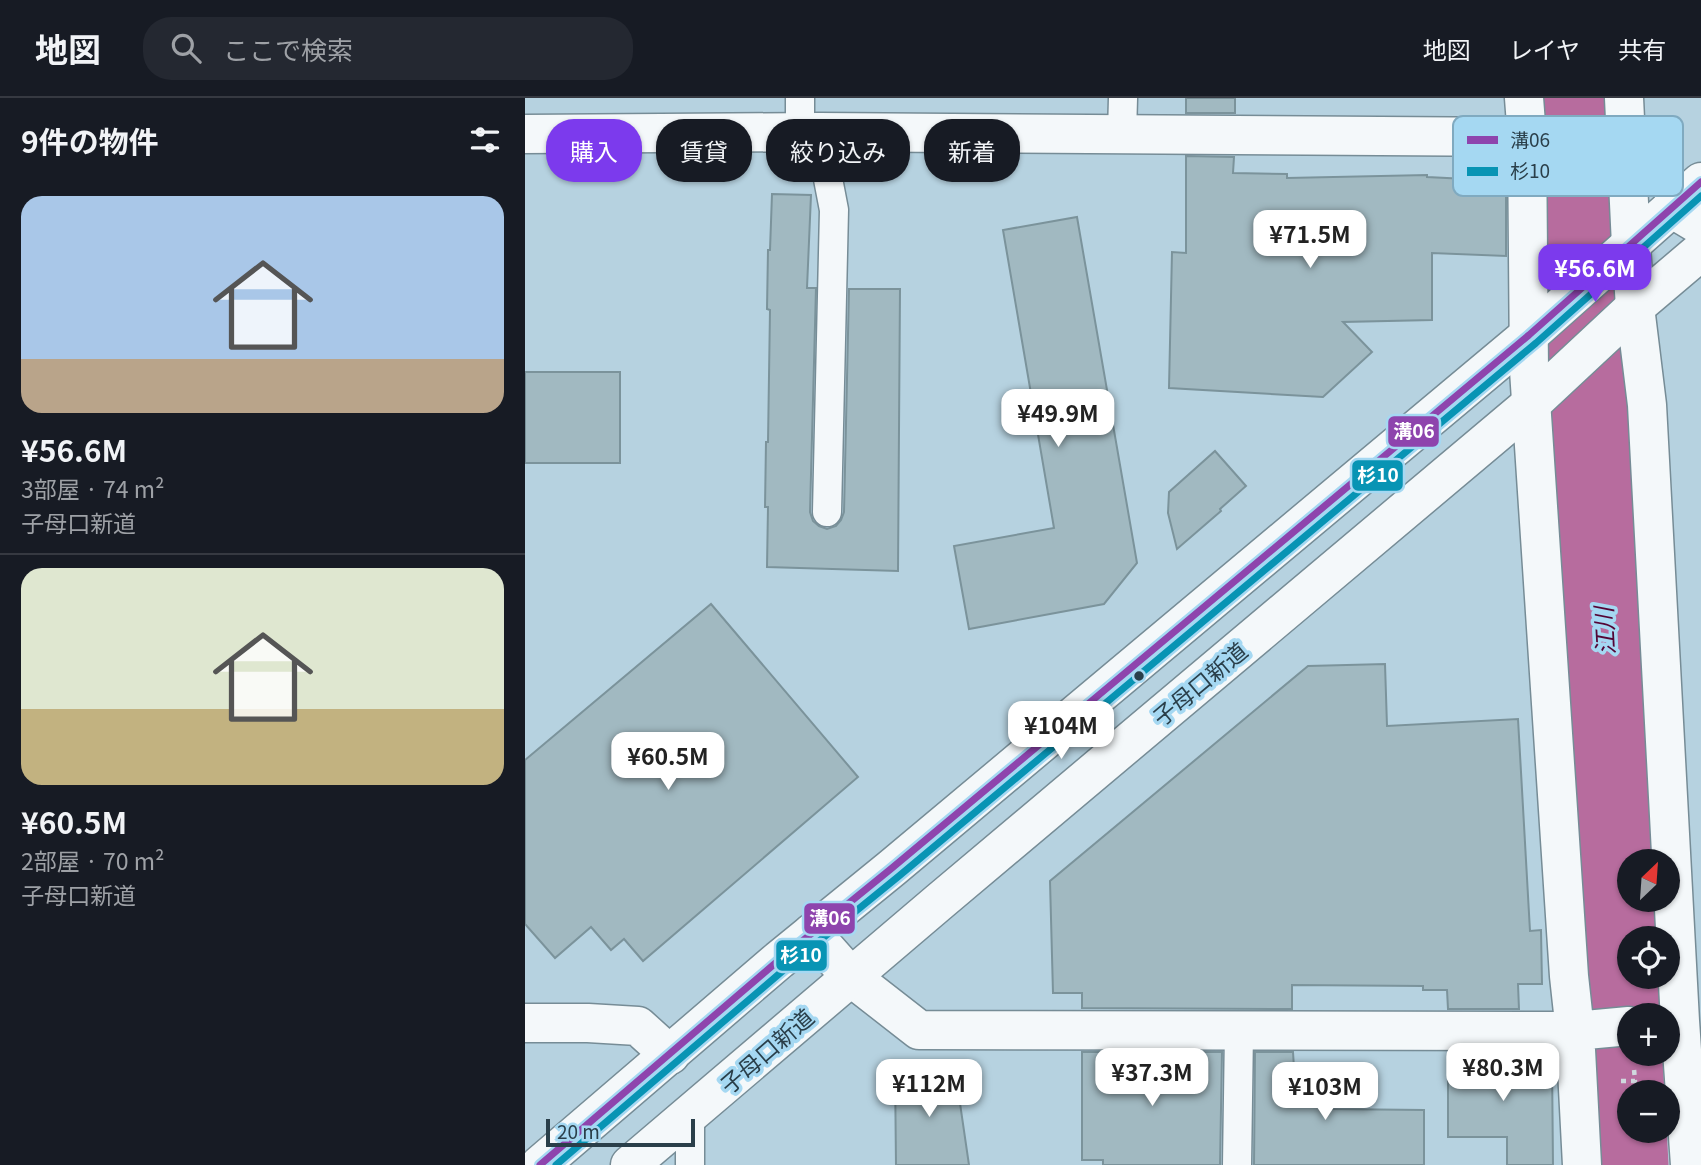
<!DOCTYPE html>
<html lang="ja">
<meta charset="utf-8">
<style>
:root{--surface:#171b24;--page:#242831;--text:#f1f3f6;--muted:#9ea1a6;--line:#363941;--accent:#7c3aed}
body{margin:0;font-family:Georgia,"Noto Sans JP",serif;background:var(--page);color:var(--text);height:100vh;display:flex;flex-direction:column;font-size:26px;white-space:nowrap}
*{box-sizing:border-box;margin:0}
p{font-size:23px;color:var(--muted)}
.icon{flex:none;width:38px;height:38px;fill:none;stroke:currentColor;stroke-width:2;stroke-linecap:round;stroke-linejoin:round}
.map{position:relative;flex:1;overflow:hidden}
.drawer{display:flex;flex-direction:column;background:var(--surface);width:525px}
.drawer>*{flex:none}
.banner{position:absolute;left:21px;top:21px;width:665px;height:63px;display:flex;gap:14px}
.needle{width:46px;rotate:25deg}
.tools{position:absolute;left:1092px;top:751px;display:grid;gap:14px}
.tools a{display:grid;place-items:center;width:63px;height:63px;border-radius:50%;background:var(--surface);box-shadow:0 2px 5px #0004;font-size:35px}
.scale{position:absolute;left:21px;bottom:18px;width:149px;box-sizing:border-box;padding-left:7px;border:4px solid #2a3f4a;border-top:0;font-size:19px;line-height:24px;white-space:nowrap;color:#2a3f4a;-webkit-text-stroke:5px #a5d8f2;paint-order:stroke}
.price{position:absolute;translate:-50% -60px;padding:0 16px;border-radius:14px;background:#fff;color:#222;font-size:23px;line-height:46px;filter:drop-shadow(0 2px 4px #0008)}
.price::after{content:'';position:absolute;left:50%;top:42px;width:21px;height:16px;margin-left:-10px;background:inherit;clip-path:polygon(0 0,100% 0,50% 100%)}
.price.selected{background:var(--accent);color:#fff}
ul{padding:0;list-style:none}
li{display:grid;align-content:center;gap:14px;height:371px;padding:0 21px}
li+li{border-top:2px solid var(--line)}
li span{display:grid;place-items:center;height:217px;border-radius:21px;color:#555}
li>.icon{margin-inline-start:auto}
span .icon{width:126px;height:126px;fill:#fffc;stroke-width:1}
li b{font-size:30px}
h2{display:flex;justify-content:space-between;align-items:center;height:84px;padding:0 21px;font-size:30px}
.chip{padding:0 24px;border-radius:28px;background:var(--surface);box-shadow:0 2px 5px #0004;font-size:24px;line-height:63px}
.chip.selected{background:var(--accent);color:#fff}
header{display:flex;align-items:center;gap:42px;box-sizing:border-box;height:98px;padding:0 35px;background:var(--surface);border-bottom:2px solid var(--line)}
header strong{font-size:33px}
nav{display:flex;gap:38px;margin-inline-start:auto;font-size:24px}
.search{width:490px;height:63px;background:var(--page);display:flex;align-items:center;gap:18px;box-sizing:border-box;padding:0 24px;border-radius:28px;color:var(--muted);font-size:26px}
main{display:flex;flex:1;min-height:0}
.map>svg:first-child{display:block}
</style>
<header>
<strong>地図</strong>
<div class="search"><svg class="icon" aria-label="search" viewBox="0 0 24 24"><circle cx="10" cy="10" r="6"/><path d="M15 15l6 6"/></svg>ここで検索</div>
<nav><a>地図</a><a>レイヤ</a><a>共有</a></nav>
</header>
<main>
<section class="drawer">
<h2>9件の物件<svg class="icon" aria-label="filters" viewBox="0 0 24 24"><path d="M4 7h16M4 17h16"/><circle cx="9" cy="7" r="2"/><circle cx="15" cy="17" r="2"/></svg></h2>
<ul>
<li><span style="background:linear-gradient(#a9c7e8 75%,#b9a48a 0)"><svg class="icon" aria-label="home" viewBox="0 0 24 24"><path d="M3 11l9-7 9 7M6 9v11h12V9"/></svg></span><div><b>¥56.6M</b><p>3部屋 · 74 m²</p><p>子母口新道</p></div></li>
<li><span style="background:linear-gradient(#dfe7d0 65%,#c2b280 0)"><svg class="icon" aria-label="home" viewBox="0 0 24 24"><path d="M3 11l9-7 9 7M6 9v11h12V9"/></svg></span><div><b>¥60.5M</b><p>2部屋 · 70 m²</p><p>子母口新道</p></div></li>
</ul>
</section>
<div class="map">
<svg width="1176" height="1067" viewBox="0 0 1176 1067">
<rect width="100%" height="100%" fill="#b6d2e0"/>
<g fill="none" stroke-linecap="round" stroke-linejoin="round">
<!-- river -->
<path stroke="#b76c9e" stroke-width="89" d="M1048,0L1071,365L1088,718L1092,941L1099,1067"/>
</g>
<!-- building -->
<path fill="#a1b9c1" stroke="#7b939b" stroke-width="2" d="M661,0H710V15H661Z
M661,58L709,59L708,75L762,76V80L902,77V79L981,83V158L907,155V222L818,224L847,254L798,299L644,290L647,154L661,155Z
M247,96L286,97L282,190H291L285,414L288,423L294,428L302,431L311,428L316,422L319,414L324,191H375L373,473L242,469L243,409H240L241,344H243L245,212L242,211L243,152H245Z
M552,119L612,465L579,506L444,531L429,448L529,430L478,132Z
M0,274H95V365H0Z
M690,353L721,388L695,411L696,413L652,451L643,415L644,394Z
M186,506L333,679L118,863L99,841L86,852L66,829L30,860L0,826V662Z
M860,566L862,628L993,621L1005,833L1016,832L1017,886H993L994,911H923L922,892H898V888L767,887V911L557,910V895H528L525,783L783,568Z
M557,954H697L695,1067H578V1062H557Z
M730,954H768L769,970L804,969L805,1011L899,1012V1067H729Z
M923,955H997V963L1027,964L1028,1067H982V1039H923Z
M370,971H430L444,1067H371Z"/>
<g fill="none" stroke-linecap="round" stroke-linejoin="round">
<defs>
<path id="service" d="M275,34V0
M294,34L309,112L302,414
M597,36L598,0
M165,1017V1067
M712,1067L714,933"/>
<path id="minor" d="M999,0L1002,39L1004,272L1044,878L1050,933L1057,1067
M1099,0L1106,147L1110,209L1122,307L1155,923L1165,1067
M0,36L294,34L1002,39
M1146,110L1176,128
M287,835L326,879L394,932L1050,933L1104,928
M0,925H63L113,928L145,957"/>
<path id="tertiary" d="M15,1067L254,862L367,770L1004,237L1176,84
M105,1067L414,804L1006,306L1110,209L1176,153"/>
</defs>
<!-- service casing -->
<use href="#service" stroke="#768c96" stroke-width="31"/>
<!-- minor casing -->
<use href="#minor" stroke="#768c96" stroke-width="41"/>
<!-- tertiary casing -->
<use href="#tertiary" stroke="#768c96" stroke-width="41"/>
<!-- path -->
<path stroke="#d0d9de" stroke-width="4.5" stroke-dasharray="5 5" stroke-linecap="butt" d="M1096,983H1110L1109,971"/>
<!-- service -->
<use href="#service" stroke="#f4f8fa" stroke-width="28"/>
<!-- minor -->
<use href="#minor" stroke="#f4f8fa" stroke-width="38"/>
<!-- tertiary -->
<use href="#tertiary" stroke="#f4f8fa" stroke-width="38"/>
<defs>
<path id="bus-1" d="M15,1067L254,862L367,770L1004,237L1176,84"/>
<path id="bus-2" d="M31,1067L261,870L374,778L1011,245L1176,98"/>
</defs>
<!-- bus-1 casing -->
<use href="#bus-1" stroke="#a5d8f2" stroke-width="12"/>
<!-- bus-2 casing -->
<use href="#bus-2" stroke="#a5d8f2" stroke-width="12"/>
<!-- bus-1 -->
<use href="#bus-1" stroke="#8e44ad" stroke-width="7"/>
<!-- bus-2 -->
<use href="#bus-2" stroke="#0894b4" stroke-width="7"/>
</g>
<!-- markers -->
<circle fill="#2a3f4a" stroke="#a5d8f2" stroke-width="2.5" cx="614" cy="578" r="6"/>
<g text-anchor="middle" dominant-baseline="central" stroke-width="7" stroke-linejoin="round" paint-order="stroke">
<!-- street labels -->
<g font-size="23" fill="#2a3f4a" stroke="#a5d8f2">
<text transform="translate(674 585) rotate(-40)">子母口新道</text>
<text transform="translate(241 952) rotate(-41)">子母口新道</text>
</g>
<!-- water labels -->
<g font-size="24" font-style="italic" fill="#540535" stroke="#a5d8f2">
<text transform="translate(1078 533) rotate(-93)">江川</text>
</g>
</g>
<!-- legend -->
<rect x="928" y="18" width="230" height="80" rx="10" fill="#a5d8f2" stroke="#80aac0" stroke-width="2"/>
<rect x="942" y="38" width="31" height="8" fill="#8e44ad"/>
<rect x="942" y="69" width="31" height="9" fill="#0894b4"/>
<g font-size="19" fill="#2a3f4a">
<text x="985" y="49">溝06</text>
<text x="985" y="80">杉10</text>
</g>
<g stroke="#a5d8f2" stroke-width="2.5">
<rect x="862" y="317" width="53" height="33" rx="7" fill="#8e44ad"/>
<rect x="826" y="361" width="53" height="33" rx="7" fill="#0894b4"/>
<rect x="278" y="804" width="53" height="33" rx="7" fill="#8e44ad"/>
<rect x="250" y="841" width="53" height="33" rx="7" fill="#0894b4"/>
</g>
<g font-size="19" text-anchor="middle" font-weight="bold" fill="#fff">
<text x="889" y="340">溝06</text>
<text x="853" y="384">杉10</text>
<text x="305" y="827">溝06</text>
<text x="276" y="864">杉10</text>
</g>
</svg>
<div class="tools">
<a><svg class="needle" viewBox="-14 -14 28 28"><path d="M0-13l5 13h-10z" fill="#e53935"/><path d="M0 13l5-13h-10z" fill="#9ea1a6"/></svg></a>
<a><svg class="icon" aria-label="locate" viewBox="0 0 24 24"><circle cx="12" cy="12" r="6"/><path d="M12 2v4M12 18v4M2 12h4M18 12h4"/></svg></a>
<a>+</a>
<a>−</a>
</div>
<div class="scale">20 m</div>
<b class="price" style="left:785px;top:172px">¥71.5M</b>
<b class="price selected" style="left:1070px;top:206px">¥56.6M</b>
<b class="price" style="left:533px;top:351px">¥49.9M</b>
<b class="price" style="left:536px;top:663px">¥104M</b>
<b class="price" style="left:143px;top:694px">¥60.5M</b>
<b class="price" style="left:978px;top:1005px">¥80.3M</b>
<b class="price" style="left:627px;top:1010px">¥37.3M</b>
<b class="price" style="left:404px;top:1021px">¥112M</b>
<b class="price" style="left:800px;top:1024px">¥103M</b>
<div class="banner">
<a class="chip selected">購入</a>
<a class="chip">賃貸</a>
<a class="chip">絞り込み</a>
<a class="chip">新着</a>
</div>
</div>
</main>
